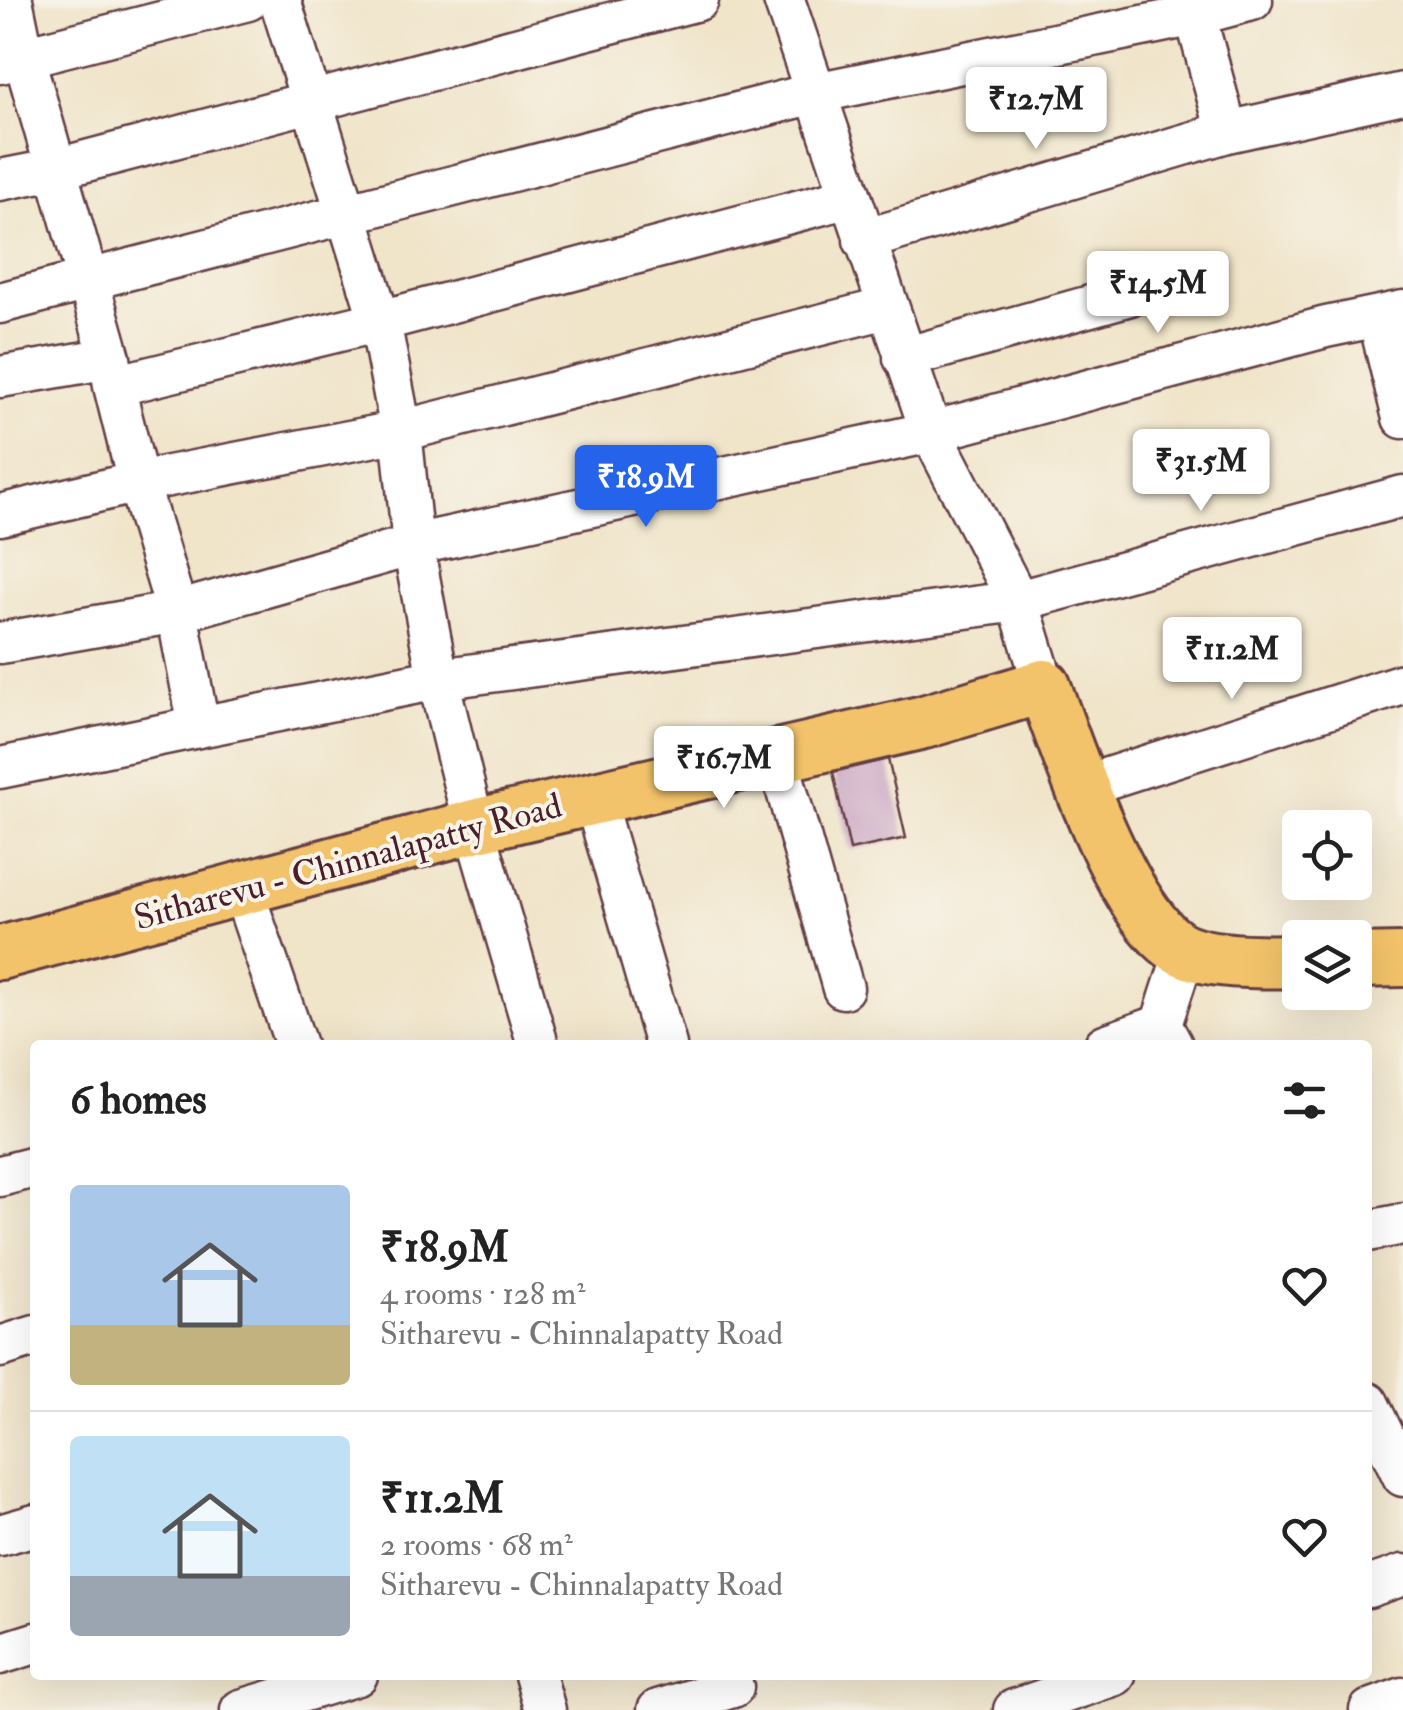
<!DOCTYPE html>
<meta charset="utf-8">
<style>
:root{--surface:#fff;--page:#f2f2f2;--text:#222;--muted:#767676;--line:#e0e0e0;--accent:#2563eb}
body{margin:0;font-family:"IM FELL Double Pica",serif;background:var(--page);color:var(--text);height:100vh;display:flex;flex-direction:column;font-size:38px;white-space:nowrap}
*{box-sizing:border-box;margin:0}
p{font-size:32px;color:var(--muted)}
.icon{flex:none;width:55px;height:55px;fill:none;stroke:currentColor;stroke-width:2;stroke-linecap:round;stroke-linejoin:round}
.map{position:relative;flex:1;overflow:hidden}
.panel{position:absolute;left:30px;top:1040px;width:1342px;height:640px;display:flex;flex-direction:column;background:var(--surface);border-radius:10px;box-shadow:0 10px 40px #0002}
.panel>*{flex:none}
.buttons{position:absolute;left:1282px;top:810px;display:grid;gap:20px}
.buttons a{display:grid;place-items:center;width:90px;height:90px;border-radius:10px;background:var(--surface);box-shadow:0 10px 40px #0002;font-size:50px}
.price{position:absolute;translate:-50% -85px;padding:0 22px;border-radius:10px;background:#fff;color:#222;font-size:32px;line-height:65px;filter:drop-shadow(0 2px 5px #0008)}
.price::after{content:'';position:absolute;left:50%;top:60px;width:30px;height:22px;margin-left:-15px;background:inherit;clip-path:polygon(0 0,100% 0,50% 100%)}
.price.active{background:var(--accent);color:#fff}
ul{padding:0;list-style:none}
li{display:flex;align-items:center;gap:30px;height:250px;padding:0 40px}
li+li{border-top:2px solid var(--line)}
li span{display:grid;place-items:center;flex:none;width:280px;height:200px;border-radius:10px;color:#555}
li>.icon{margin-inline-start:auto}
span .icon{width:120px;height:120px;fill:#fffc;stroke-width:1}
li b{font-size:42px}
h2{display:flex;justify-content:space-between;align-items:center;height:120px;padding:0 40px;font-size:42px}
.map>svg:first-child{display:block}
</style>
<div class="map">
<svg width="1403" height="1710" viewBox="0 0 1403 1710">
<rect width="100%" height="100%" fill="#f7f3e8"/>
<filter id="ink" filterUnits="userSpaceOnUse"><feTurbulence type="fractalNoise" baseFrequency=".01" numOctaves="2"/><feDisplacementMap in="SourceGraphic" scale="20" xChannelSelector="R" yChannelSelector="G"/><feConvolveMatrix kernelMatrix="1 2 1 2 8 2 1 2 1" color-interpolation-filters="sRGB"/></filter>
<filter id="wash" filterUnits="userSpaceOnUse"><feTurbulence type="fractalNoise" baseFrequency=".0048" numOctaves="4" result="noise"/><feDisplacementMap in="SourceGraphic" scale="40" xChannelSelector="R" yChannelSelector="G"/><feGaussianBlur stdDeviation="2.25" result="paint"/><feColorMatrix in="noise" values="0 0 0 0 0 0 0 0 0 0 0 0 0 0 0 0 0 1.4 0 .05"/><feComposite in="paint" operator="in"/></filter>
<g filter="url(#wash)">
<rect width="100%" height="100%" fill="#f0e4c9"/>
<g id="blocks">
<!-- building -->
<path fill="#c49bbe" d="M888,759L906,838L850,850L833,772Z"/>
</g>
</g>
<g filter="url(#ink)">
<use href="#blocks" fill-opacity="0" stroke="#633d43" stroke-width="2.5"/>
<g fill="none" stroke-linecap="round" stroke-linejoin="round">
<defs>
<path id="minor" d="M12,0L24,58L88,280L815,93L1196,15L1252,0
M784,0L931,432L1018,601L1044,686
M1191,0L1227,132
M0,63L248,0
M0,180L56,169L698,0
M864,240L1227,132L1403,93
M0,303L88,280L110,358L114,386L138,482L177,612L199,727L438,679L413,545L931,432L1326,327L1403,311
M1378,317L1403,418
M904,358L1180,281
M0,377L110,358
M114,386L380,321L280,0
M0,515L138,482L401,431L380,321L850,197
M0,643L177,612L413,545L401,431L887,308
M777,756L843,988
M0,768L199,727
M1083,786L1403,684
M594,798L666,1045
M242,888L296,1045
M538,1045L474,826L438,679L1018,601L1403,496
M1105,1045L1161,1025
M1172,1045L1161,1025L1185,951
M0,1176L35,1167
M1368,1231L1403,1224
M0,1347L35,1336
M1368,1403L1403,1476
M0,1535L35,1525
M1368,1587L1403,1575
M0,1654L35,1643
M535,1675L545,1710
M241,1710L357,1675
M658,1710L733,1687
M1014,1710L1115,1675
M1370,1710L1403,1698"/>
<path id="major" d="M0,953L474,826L924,722L1044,686C1067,748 1125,927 1186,951C1216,963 1268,962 1300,961
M1355,961L1403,960"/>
</defs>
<!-- minor casing -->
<use href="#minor" stroke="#633d43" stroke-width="45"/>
<!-- major casing -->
<use href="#major" stroke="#633d43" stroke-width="58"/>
<!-- minor -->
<use href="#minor" stroke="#fff" stroke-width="40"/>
<!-- major -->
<use href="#major" stroke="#f2c36a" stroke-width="52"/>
</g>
</g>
<g text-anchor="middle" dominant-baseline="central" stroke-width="8" stroke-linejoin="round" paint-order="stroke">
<!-- street labels -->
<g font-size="35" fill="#4a1f2b" stroke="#f7f3e8">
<text transform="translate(348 862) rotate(-15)">Sitharevu - Chinnalapatty Road</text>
</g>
</g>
</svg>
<div class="buttons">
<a><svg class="icon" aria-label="locate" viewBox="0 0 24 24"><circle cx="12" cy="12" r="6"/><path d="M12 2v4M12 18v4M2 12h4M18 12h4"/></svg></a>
<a><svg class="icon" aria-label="layers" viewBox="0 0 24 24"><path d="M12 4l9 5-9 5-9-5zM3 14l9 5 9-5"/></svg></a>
</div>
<b class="price" style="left:1036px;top:152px">₹12.7M</b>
<b class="price" style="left:1158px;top:336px">₹14.5M</b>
<b class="price" style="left:1201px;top:514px">₹31.5M</b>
<b class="price active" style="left:646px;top:530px">₹18.9M</b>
<b class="price" style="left:1232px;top:702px">₹11.2M</b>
<b class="price" style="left:724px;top:811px">₹16.7M</b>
<section class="panel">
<h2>6 homes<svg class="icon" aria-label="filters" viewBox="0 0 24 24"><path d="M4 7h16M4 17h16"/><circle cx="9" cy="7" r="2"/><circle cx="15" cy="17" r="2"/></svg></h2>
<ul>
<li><span style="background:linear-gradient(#a9c7e8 70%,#c2b280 0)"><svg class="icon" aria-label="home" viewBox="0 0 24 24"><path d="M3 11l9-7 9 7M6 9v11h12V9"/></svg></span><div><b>₹18.9M</b><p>4 rooms · 128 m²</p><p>Sitharevu - Chinnalapatty Road</p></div><svg class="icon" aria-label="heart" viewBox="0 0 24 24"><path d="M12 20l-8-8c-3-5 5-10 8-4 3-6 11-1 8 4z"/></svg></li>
<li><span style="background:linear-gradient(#bfe0f5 70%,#9aa5b1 0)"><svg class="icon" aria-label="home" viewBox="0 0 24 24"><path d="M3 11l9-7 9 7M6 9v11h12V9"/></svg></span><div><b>₹11.2M</b><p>2 rooms · 68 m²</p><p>Sitharevu - Chinnalapatty Road</p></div><svg class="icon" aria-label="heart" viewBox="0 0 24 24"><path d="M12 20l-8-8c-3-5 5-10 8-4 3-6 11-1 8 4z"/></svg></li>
</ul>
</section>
</div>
